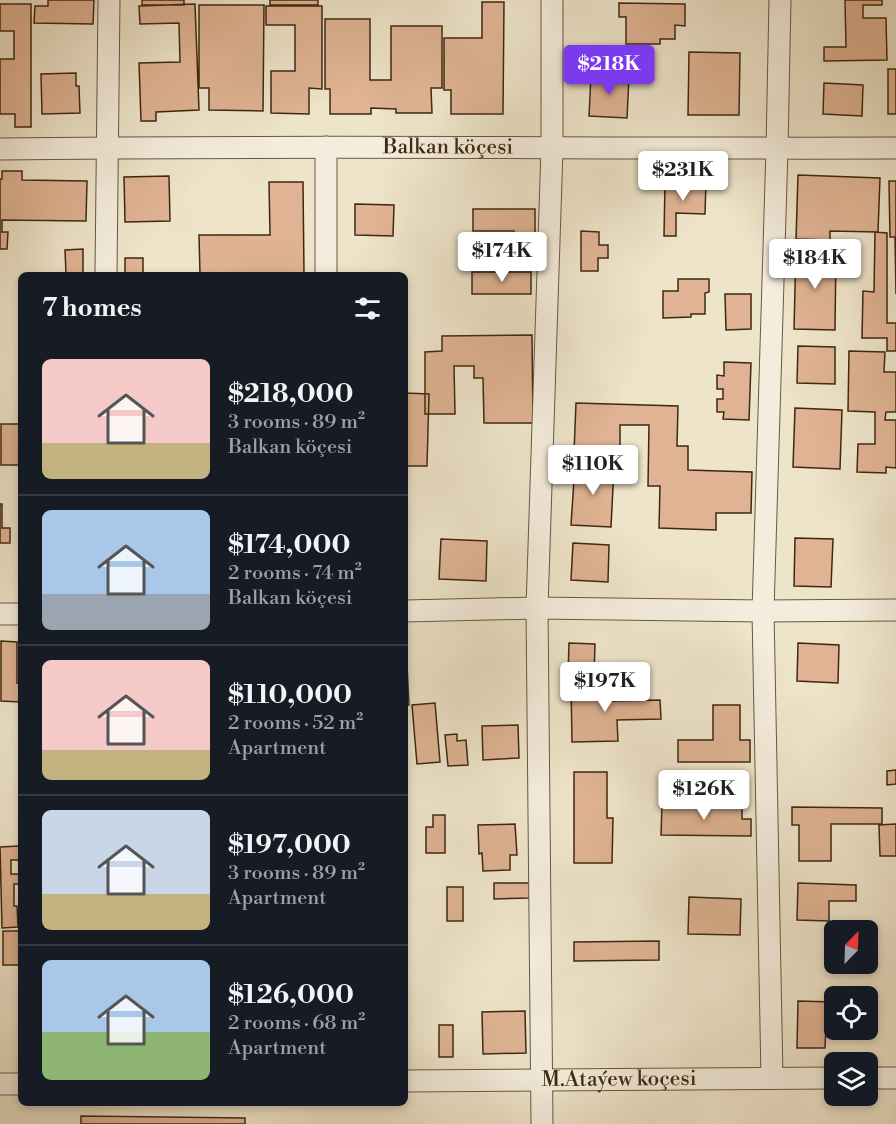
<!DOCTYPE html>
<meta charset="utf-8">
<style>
:root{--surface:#171b24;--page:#242831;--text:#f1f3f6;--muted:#9ea1a6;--line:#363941;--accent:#7c3aed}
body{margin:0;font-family:"Libre Bodoni",serif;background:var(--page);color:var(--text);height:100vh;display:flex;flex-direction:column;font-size:22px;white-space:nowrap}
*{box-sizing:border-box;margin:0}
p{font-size:20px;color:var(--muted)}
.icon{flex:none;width:33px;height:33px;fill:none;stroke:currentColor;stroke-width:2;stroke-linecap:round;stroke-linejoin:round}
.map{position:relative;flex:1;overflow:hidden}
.panel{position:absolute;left:18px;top:272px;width:390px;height:834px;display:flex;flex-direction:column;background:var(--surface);border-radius:9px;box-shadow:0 3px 9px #0003}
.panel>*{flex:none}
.needle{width:39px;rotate:23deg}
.tools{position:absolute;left:824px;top:920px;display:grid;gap:12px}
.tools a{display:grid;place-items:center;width:54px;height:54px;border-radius:9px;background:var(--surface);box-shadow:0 3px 9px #0003;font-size:30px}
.price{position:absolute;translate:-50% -51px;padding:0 14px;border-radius:6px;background:#fff;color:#222;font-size:20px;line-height:39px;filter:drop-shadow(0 2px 3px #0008)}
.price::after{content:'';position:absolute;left:50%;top:36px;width:18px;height:14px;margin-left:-9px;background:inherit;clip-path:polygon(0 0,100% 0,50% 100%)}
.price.current{background:var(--accent);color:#fff}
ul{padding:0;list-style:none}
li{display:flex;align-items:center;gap:18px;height:150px;padding:0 24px}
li+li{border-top:2px solid var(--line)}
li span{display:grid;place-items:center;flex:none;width:168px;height:120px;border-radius:9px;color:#555}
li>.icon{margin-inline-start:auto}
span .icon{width:72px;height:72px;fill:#fffc;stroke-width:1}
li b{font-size:26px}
h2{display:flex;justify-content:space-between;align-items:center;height:72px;padding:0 24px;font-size:26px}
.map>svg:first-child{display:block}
</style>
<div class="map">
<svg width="896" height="1124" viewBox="0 0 896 1124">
<rect width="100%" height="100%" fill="#eee4ca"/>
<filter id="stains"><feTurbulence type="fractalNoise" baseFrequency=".00333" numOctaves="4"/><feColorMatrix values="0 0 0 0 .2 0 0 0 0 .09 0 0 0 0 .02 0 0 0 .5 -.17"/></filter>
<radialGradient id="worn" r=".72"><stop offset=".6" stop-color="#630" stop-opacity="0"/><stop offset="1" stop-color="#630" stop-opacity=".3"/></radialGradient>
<!-- building -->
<path fill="#dfb393" stroke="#3e2811" stroke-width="1.5" d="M48,0H94L93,24L34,23L35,6H48Z
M142,0H184V5H142Z
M270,0H318V5H270Z
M845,0H882V5H863V18H886L887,60L824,61V47H846Z
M482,2H504L503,114H451V90H444V38H482Z
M619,3L685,4V26L675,25V39H660V44H626V17H619Z
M0,4H31V127H15V114H0V59H14V31H0Z
M195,4L199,110L156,112V121H141L139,63L180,62L179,23L140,24L139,6Z
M199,5H264L263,111L209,110V88H199Z
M266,6H322V89L309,88V114L271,113V71H295V25H266Z
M325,19H370V80H391V26H442V88H431L432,113H396V109L371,108V114H330V89H325Z
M689,52L740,53L739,115H688Z
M888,69H896V114H888Z
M76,73V86H79L80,113L42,114L41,74Z
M591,75L629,77L627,118L589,116Z
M824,83L863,85L862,116L823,114Z
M2,171H22V180L87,181L86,221L2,220V232H8L7,249H0V179H2Z
M798,175L880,178L878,232L830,231V240L796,239Z
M169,176L170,221L125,222L124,177Z
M889,181H896V294L895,237H890Z
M269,182H303L304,274H200L199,235H270Z
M665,182H706L705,214L676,213V236H664Z
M355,204L394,205L393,236L355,235Z
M473,209H535V251L514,250V231H473Z
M581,231L599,232V245H608V258H598V271H581Z
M875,232L887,233V323H896V351H887V338H862L863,291L874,292Z
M83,249V274H66L65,250Z
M796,249L836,250L835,330L794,329Z
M125,258H143V274H125Z
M472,272H531V294H472Z
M678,279H709V292L705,293V314H691V317L663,318V291H678Z
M725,294H751V329L726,330Z
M532,335L533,423H484L483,378H474V366H454L455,414H425V352L442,351V336Z
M798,346L835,347V384L797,383Z
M849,351L885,352L884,372H896V412H886L885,420H896V468L886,467V473L857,472L858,444H875V412L848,411Z
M724,362L751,363L749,420L723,419L724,412H717V399H723V389H717V375L724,376Z
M405,393L429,394L427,466H405Z
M576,403L678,406L677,446H688V470L752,472L751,513H716V530L659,528L660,486H648L649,425H620V454L574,452Z
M795,408L842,410L840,469L793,467Z
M1,424H21V465H1Z
M575,465L614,467L611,527L571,525Z
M0,504H2V528H10V543H0Z
M795,538L833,539L831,587L794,586Z
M441,539L487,541L486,581L439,579Z
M573,543L609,545L608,582L571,580Z
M1,641L17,642V683H21V702L1,701Z
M569,643L595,644L594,675H568Z
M798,643L839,645L838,683L797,681Z
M405,665H407L409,705H405Z
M610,684V701L660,700L661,719L617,720L618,741L572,742L571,685Z
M435,703L440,762L417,764L412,705Z
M713,705H740V740H750V762H678V740H713Z
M518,725L519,758L483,760L482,726Z
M457,734V741L466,740L468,765L448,766L445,735Z
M896,770V784L887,785V771Z
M574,772H607V818H613L612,863H574Z
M662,805L742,806V819H751V836L661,835Z
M792,807L882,808V824H831V861H799V825H792Z
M433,815H445V853H426V827H433Z
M515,824L517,855H510V870L483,871L482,853L479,854L478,825Z
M896,824V856H880L879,825Z
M19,846V860H11V874H19V884H14V906H17L18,927L2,928L0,847Z
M494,883H530V898L494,899Z
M798,883L856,885V901H829V921L797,920Z
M447,887H463V921H447Z
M689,897L741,899L740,935L688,934Z
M3,931H21V965H3Z
M659,941V960L574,961V942Z
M798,1001L834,1002V1027H826L825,1048H797Z
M525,1011L526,1053L483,1054L482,1012Z
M439,1025H453V1057H439Z
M81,1116L245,1118V1124H81Z"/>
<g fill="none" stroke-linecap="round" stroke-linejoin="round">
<defs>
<g id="minor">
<path d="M326,147V274"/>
<path id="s1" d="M0,149C299,145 597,149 896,148"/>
<path d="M106,274L109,0"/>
<path d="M405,611L537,608L763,611L896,610"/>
<path d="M0,614H21"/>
<path d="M772,1078L763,611L777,149L780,0"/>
<path d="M867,1078H896"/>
<path id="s2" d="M405,1081L834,1078"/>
<path d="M0,1084H21"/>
<path d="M542,1124L537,608L552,149V0"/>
</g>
</defs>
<!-- minor casing -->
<use href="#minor" stroke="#6a573f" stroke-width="23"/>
<!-- minor -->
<use href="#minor" stroke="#f4eddd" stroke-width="21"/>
</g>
<g text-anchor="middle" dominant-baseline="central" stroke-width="4.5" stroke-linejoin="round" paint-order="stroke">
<!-- street labels -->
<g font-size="21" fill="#3e2811" stroke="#f4eddd">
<text stroke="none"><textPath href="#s1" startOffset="448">Balkan köçesi</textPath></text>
<text stroke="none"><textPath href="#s2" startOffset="214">M.Ataýew koçesi</textPath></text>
</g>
</g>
<rect width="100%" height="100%" filter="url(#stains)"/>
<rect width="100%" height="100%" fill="url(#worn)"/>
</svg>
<div class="tools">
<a><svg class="needle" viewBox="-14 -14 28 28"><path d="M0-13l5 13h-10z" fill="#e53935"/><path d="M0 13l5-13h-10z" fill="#9ea1a6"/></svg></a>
<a><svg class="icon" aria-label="locate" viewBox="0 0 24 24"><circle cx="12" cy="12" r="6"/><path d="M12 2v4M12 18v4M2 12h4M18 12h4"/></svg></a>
<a><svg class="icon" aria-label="layers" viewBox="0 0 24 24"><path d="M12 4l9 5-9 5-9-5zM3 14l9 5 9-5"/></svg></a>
</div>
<b class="price current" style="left:609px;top:96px">$218K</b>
<b class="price" style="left:683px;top:202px">$231K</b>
<b class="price" style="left:502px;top:283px">$174K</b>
<b class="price" style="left:815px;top:290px">$184K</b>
<b class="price" style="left:593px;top:496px">$110K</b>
<b class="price" style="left:605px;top:713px">$197K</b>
<b class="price" style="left:704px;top:821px">$126K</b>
<section class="panel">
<h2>7 homes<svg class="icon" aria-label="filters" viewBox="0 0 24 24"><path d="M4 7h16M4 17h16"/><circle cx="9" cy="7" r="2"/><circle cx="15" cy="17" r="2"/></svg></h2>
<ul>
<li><span style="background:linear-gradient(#f6c9c9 70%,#c2b280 0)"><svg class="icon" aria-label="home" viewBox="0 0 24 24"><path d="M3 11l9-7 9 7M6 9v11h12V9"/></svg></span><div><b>$218,000</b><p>3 rooms · 89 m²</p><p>Balkan köçesi</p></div></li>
<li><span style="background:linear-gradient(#a9c7e8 70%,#9aa5b1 0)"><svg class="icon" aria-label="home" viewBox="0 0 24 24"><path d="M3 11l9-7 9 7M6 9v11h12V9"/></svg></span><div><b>$174,000</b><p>2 rooms · 74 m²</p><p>Balkan köçesi</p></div></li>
<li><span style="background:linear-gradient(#f6c9c9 75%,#c2b280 0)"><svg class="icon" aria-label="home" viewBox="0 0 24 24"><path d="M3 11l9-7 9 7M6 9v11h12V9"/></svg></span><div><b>$110,000</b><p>2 rooms · 52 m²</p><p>Apartment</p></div></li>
<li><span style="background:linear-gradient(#c9d6e8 70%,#c2b280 0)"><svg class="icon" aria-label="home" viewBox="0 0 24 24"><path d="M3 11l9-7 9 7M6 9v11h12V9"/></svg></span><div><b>$197,000</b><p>3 rooms · 89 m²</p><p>Apartment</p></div></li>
<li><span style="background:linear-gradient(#a9c7e8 60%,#8fb573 0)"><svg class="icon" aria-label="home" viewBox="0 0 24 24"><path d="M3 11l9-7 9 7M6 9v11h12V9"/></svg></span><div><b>$126,000</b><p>2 rooms · 68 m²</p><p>Apartment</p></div></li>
</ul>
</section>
</div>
